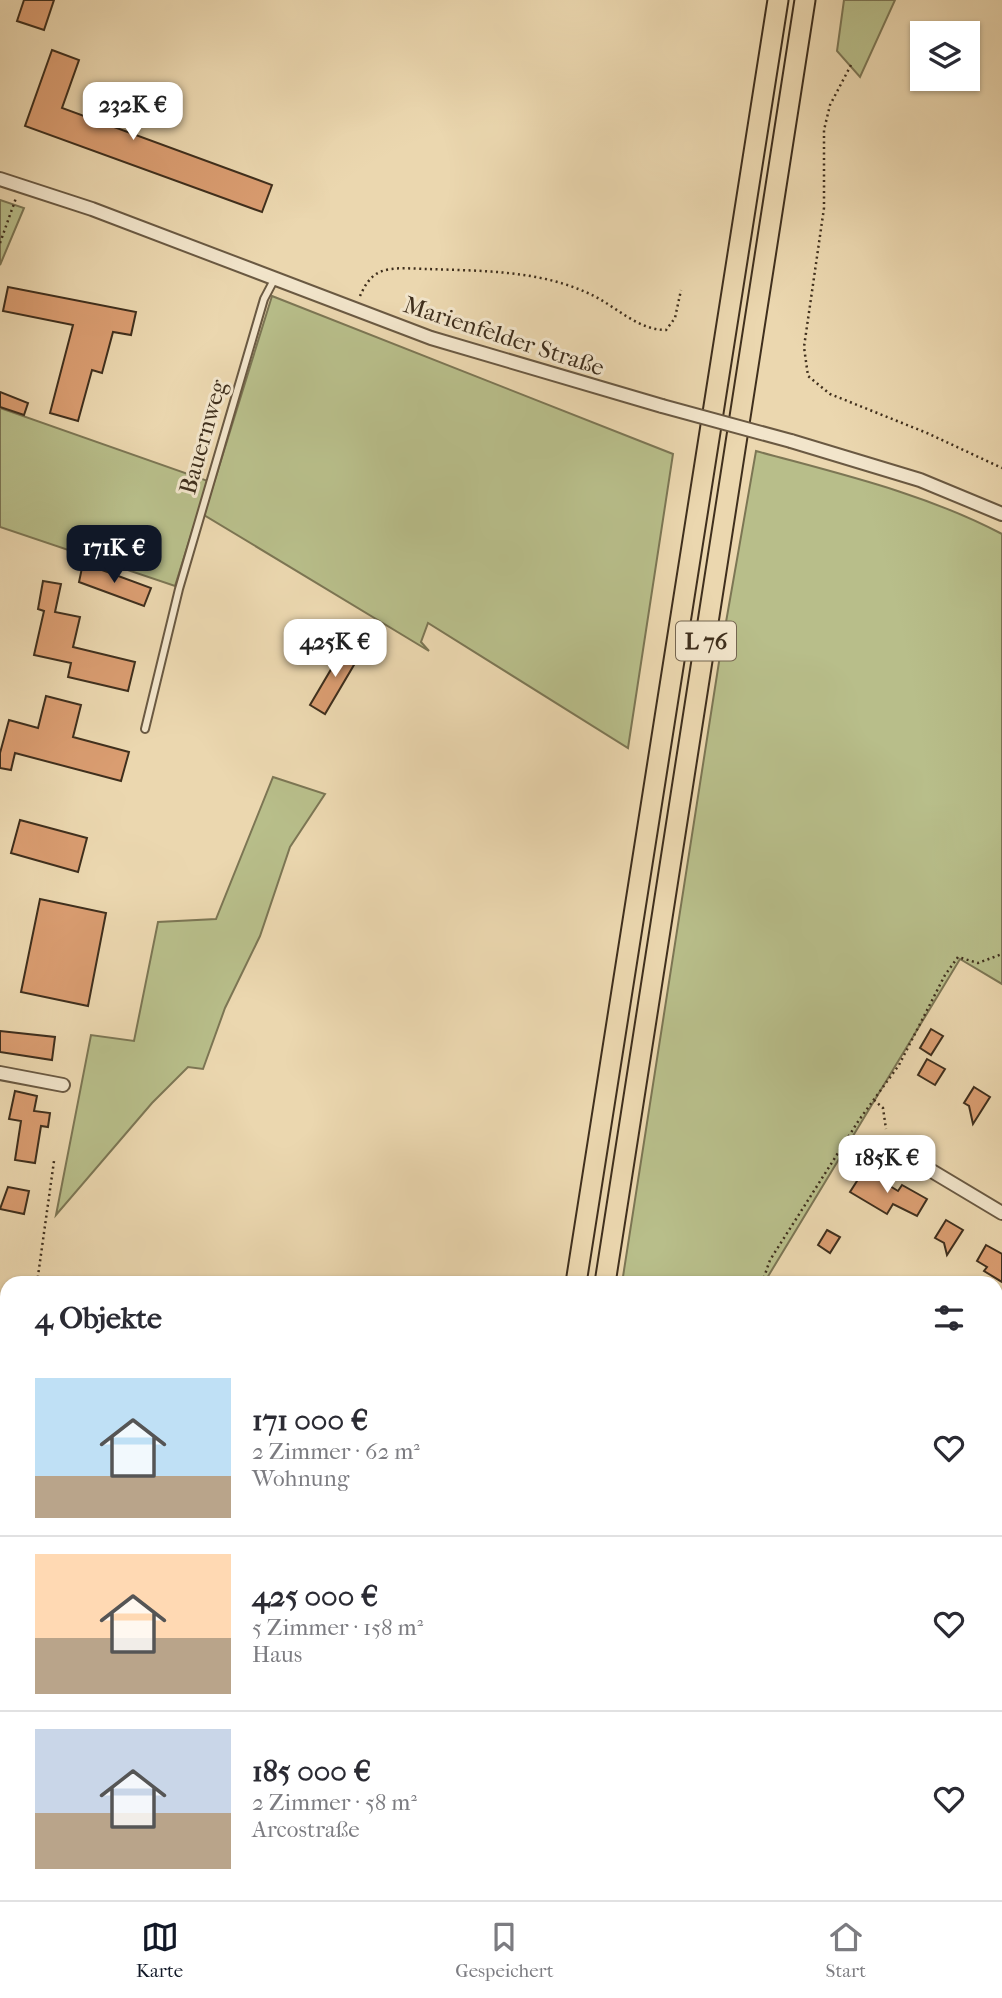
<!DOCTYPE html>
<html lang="de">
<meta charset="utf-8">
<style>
:root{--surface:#fff;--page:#f2f2f3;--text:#2b2b33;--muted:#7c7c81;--line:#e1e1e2;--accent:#111827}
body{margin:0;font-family:"IM FELL French Canon",serif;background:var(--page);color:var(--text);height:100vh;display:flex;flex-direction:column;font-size:26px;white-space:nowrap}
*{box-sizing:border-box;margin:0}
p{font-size:23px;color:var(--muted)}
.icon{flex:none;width:38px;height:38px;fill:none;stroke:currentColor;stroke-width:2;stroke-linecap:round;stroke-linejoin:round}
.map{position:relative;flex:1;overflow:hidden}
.panel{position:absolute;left:0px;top:1276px;width:1003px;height:625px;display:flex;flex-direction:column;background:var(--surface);border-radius:21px 21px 0 0;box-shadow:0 2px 5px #0004}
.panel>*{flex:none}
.buttons{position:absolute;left:910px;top:21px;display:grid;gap:14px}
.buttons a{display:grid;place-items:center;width:70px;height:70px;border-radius:0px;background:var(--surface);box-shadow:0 2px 5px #0004;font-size:35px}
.price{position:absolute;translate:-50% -60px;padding:0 16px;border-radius:14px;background:#fff;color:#222;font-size:23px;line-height:46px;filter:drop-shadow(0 2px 4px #0008)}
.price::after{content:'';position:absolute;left:50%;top:42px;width:21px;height:16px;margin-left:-10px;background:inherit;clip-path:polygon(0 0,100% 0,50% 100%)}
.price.on{background:var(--accent);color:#fff}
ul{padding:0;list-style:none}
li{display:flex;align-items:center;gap:21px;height:175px;padding:0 35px}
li+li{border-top:2px solid var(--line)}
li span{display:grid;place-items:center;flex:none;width:196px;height:140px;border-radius:0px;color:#555}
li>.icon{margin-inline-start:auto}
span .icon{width:84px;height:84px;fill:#fffc;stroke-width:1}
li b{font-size:30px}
h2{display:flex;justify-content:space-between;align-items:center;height:84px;padding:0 35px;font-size:30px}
.menu{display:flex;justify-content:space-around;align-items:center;height:98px;border-top:2px solid var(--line);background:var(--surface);font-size:19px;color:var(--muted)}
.menu a{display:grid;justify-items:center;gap:4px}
.menu .on{color:var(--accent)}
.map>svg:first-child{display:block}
</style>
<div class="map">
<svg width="1002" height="1900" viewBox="0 0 1002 1900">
<rect width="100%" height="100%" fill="#ebd7af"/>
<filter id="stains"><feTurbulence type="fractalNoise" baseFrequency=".00286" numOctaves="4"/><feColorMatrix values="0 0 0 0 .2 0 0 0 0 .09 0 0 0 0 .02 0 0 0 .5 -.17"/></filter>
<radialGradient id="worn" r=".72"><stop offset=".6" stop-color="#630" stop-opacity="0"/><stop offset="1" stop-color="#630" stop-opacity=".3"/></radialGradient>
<!-- green -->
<path fill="#b8be8a" stroke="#7c7654" stroke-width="2" d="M844,0H895L860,77L837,51Z
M0,200L24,208L0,265Z
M272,296L673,454L628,748L428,623L421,642L429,651L204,515Z
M0,408L208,481L175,586L0,527Z
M756,451C840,474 924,493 1002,534V984L960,959L764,1283H622L719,662Z
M273,777L325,794L290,847L260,936L225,1008L203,1069L188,1067L152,1103L56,1215L91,1035L134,1041L158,922L216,919Z
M996,1785L1002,1788V1859L996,1855Z
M364,1894H460L467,1900H375Z
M671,1894H754L759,1900H679Z"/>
<!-- building -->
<path fill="#da9d71" stroke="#3f2f1d" stroke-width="2" d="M24,0H54L44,30L17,21Z
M52,50L79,60L62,108L272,185L262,212L25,126Z
M8,287L136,312L131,335L113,332L102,373L92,370L78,421L50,413L73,325L3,311Z
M0,392L28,403L24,415L0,407Z
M83,563L151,588L144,606L79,582Z
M43,581L61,584L55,612L80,617L73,647L135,662L128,691L68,677L71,663L34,655L44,611L38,609Z
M346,644L361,653L325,714L310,705Z
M46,696L81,705L73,737L129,752L121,781L15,753L11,770L0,768V753L9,720L38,728Z
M20,820L87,838L78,872L11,853Z
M40,899L106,913L88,1006L21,992Z
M931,1029L943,1036L931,1055L920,1048Z
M0,1031L55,1037L52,1060L0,1052Z
M927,1059L945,1069L935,1085L918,1075Z
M974,1087L990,1097L973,1124L969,1106L964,1103Z
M15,1091L37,1096L34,1111L50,1113L48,1127L41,1126L35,1163L15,1160L21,1121L9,1119Z
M864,1170L898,1191L902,1185L927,1199L917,1216L893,1204L887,1214L850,1192Z
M8,1187L29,1191L24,1214L0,1209Z
M946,1220L963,1230L947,1255L944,1243L935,1238Z
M827,1230L840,1237L830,1253L818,1245Z
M986,1245L1002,1254V1282L984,1271L987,1267L977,1261Z"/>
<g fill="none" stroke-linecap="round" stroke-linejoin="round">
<defs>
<path id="lane" d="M145,729L179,589L264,299L274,280"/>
<path id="street" d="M0,179L92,209L431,338L662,406
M791,441L920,480L1002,514
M0,1073L63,1085
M885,1143L1002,1213
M996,1591L1002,1595
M0,1663L7,1667
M554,1894H571
M602,1894L624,1900"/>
<path id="primary" d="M576,1283L778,0
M605,1283L805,0
M484,1900V1894
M514,1900L515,1894"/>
</defs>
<!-- lane casing -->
<use href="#lane" stroke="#6a5942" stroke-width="10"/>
<!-- street casing -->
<use href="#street" stroke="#6a5942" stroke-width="16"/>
<!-- primary casing -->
<use href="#primary" stroke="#3f2f1d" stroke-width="23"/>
<!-- path -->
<path stroke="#3f2f1d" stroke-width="2.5" stroke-dasharray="2 3.5" stroke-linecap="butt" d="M851,65L830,105L824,130V208L804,347L808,376L830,394L927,433L1002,468
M0,243L16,198
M360,296C364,287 370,276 380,272C393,266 413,269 428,269C482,271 539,270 590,294C616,306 637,330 666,330L675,318L681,290
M874,1100L883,1108L886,1129
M37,1283L54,1161
M762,1283L770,1260L859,1120L899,1065L945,975L958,957L978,963L1002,954
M0,1501L7,1471
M0,1633L7,1637
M996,1845L1002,1849
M667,1894L675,1900
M758,1894L760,1900"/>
<!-- lane -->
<use href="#lane" stroke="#f2e5cb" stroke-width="6"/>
<!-- street -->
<use href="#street" stroke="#f2e5cb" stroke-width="12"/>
<!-- primary -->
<use href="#primary" stroke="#ebd7af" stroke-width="19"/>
<defs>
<path id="street-bridge" d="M662,406L791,441"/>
</defs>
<!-- street-bridge casing -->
<use href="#street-bridge" stroke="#6a5942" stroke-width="16" stroke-linecap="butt"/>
<!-- street-bridge -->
<use href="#street-bridge" stroke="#f2e5cb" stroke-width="12"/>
</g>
<g text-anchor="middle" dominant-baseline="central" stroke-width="6" stroke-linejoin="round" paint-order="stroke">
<!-- shield labels -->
<rect fill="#f2e5cb" stroke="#756651" stroke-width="2" x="676" y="621.5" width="60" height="39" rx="5"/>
<g font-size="23" font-weight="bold" fill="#3f2f1d">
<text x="706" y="641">L 76</text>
</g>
<!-- street labels -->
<g font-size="24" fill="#3f2f1d" stroke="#f2e5cb">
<text transform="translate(504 336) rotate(18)">Marienfelder Straße</text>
<text transform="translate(203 437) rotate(-74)">Bauernweg</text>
</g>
</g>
<rect width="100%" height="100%" filter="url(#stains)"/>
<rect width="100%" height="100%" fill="url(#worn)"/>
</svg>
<div class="buttons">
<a><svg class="icon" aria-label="layers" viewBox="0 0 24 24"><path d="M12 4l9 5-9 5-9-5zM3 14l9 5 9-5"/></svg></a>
</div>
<b class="price" style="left:133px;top:142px">232K €</b>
<b class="price on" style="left:114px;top:585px">171K €</b>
<b class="price" style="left:335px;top:679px">425K €</b>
<b class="price" style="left:887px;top:1195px">185K €</b>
<section class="panel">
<h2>4 Objekte<svg class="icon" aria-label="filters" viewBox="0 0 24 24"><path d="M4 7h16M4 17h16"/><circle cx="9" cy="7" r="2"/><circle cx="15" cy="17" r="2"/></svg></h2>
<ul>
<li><span style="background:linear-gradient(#bfe0f5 70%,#b9a48a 0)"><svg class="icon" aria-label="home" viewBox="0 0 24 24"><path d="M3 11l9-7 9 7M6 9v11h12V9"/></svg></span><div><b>171 000 €</b><p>2 Zimmer · 62 m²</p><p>Wohnung</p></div><svg class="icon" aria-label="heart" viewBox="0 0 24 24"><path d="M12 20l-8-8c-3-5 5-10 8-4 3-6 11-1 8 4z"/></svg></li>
<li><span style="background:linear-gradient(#ffd9b3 60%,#b9a48a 0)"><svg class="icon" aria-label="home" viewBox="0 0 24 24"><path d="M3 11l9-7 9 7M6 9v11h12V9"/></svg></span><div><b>425 000 €</b><p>5 Zimmer · 158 m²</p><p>Haus</p></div><svg class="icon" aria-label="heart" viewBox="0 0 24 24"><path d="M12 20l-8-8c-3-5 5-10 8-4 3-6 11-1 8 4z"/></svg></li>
<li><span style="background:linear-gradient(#c9d6e8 60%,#b9a48a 0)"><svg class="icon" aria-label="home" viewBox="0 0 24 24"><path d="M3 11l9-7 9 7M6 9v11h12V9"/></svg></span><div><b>185 000 €</b><p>2 Zimmer · 58 m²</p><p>Arcostraße</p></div><svg class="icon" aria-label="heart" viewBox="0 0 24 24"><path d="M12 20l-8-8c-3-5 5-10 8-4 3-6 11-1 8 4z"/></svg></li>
</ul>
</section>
</div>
<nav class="menu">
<a class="on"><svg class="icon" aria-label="map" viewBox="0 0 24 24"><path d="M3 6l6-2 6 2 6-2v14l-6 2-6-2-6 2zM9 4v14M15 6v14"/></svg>Karte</a>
<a><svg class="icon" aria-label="saved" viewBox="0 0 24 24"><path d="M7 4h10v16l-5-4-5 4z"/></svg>Gespeichert</a>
<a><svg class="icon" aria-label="home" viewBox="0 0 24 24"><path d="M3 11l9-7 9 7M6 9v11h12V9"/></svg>Start</a>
</nav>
